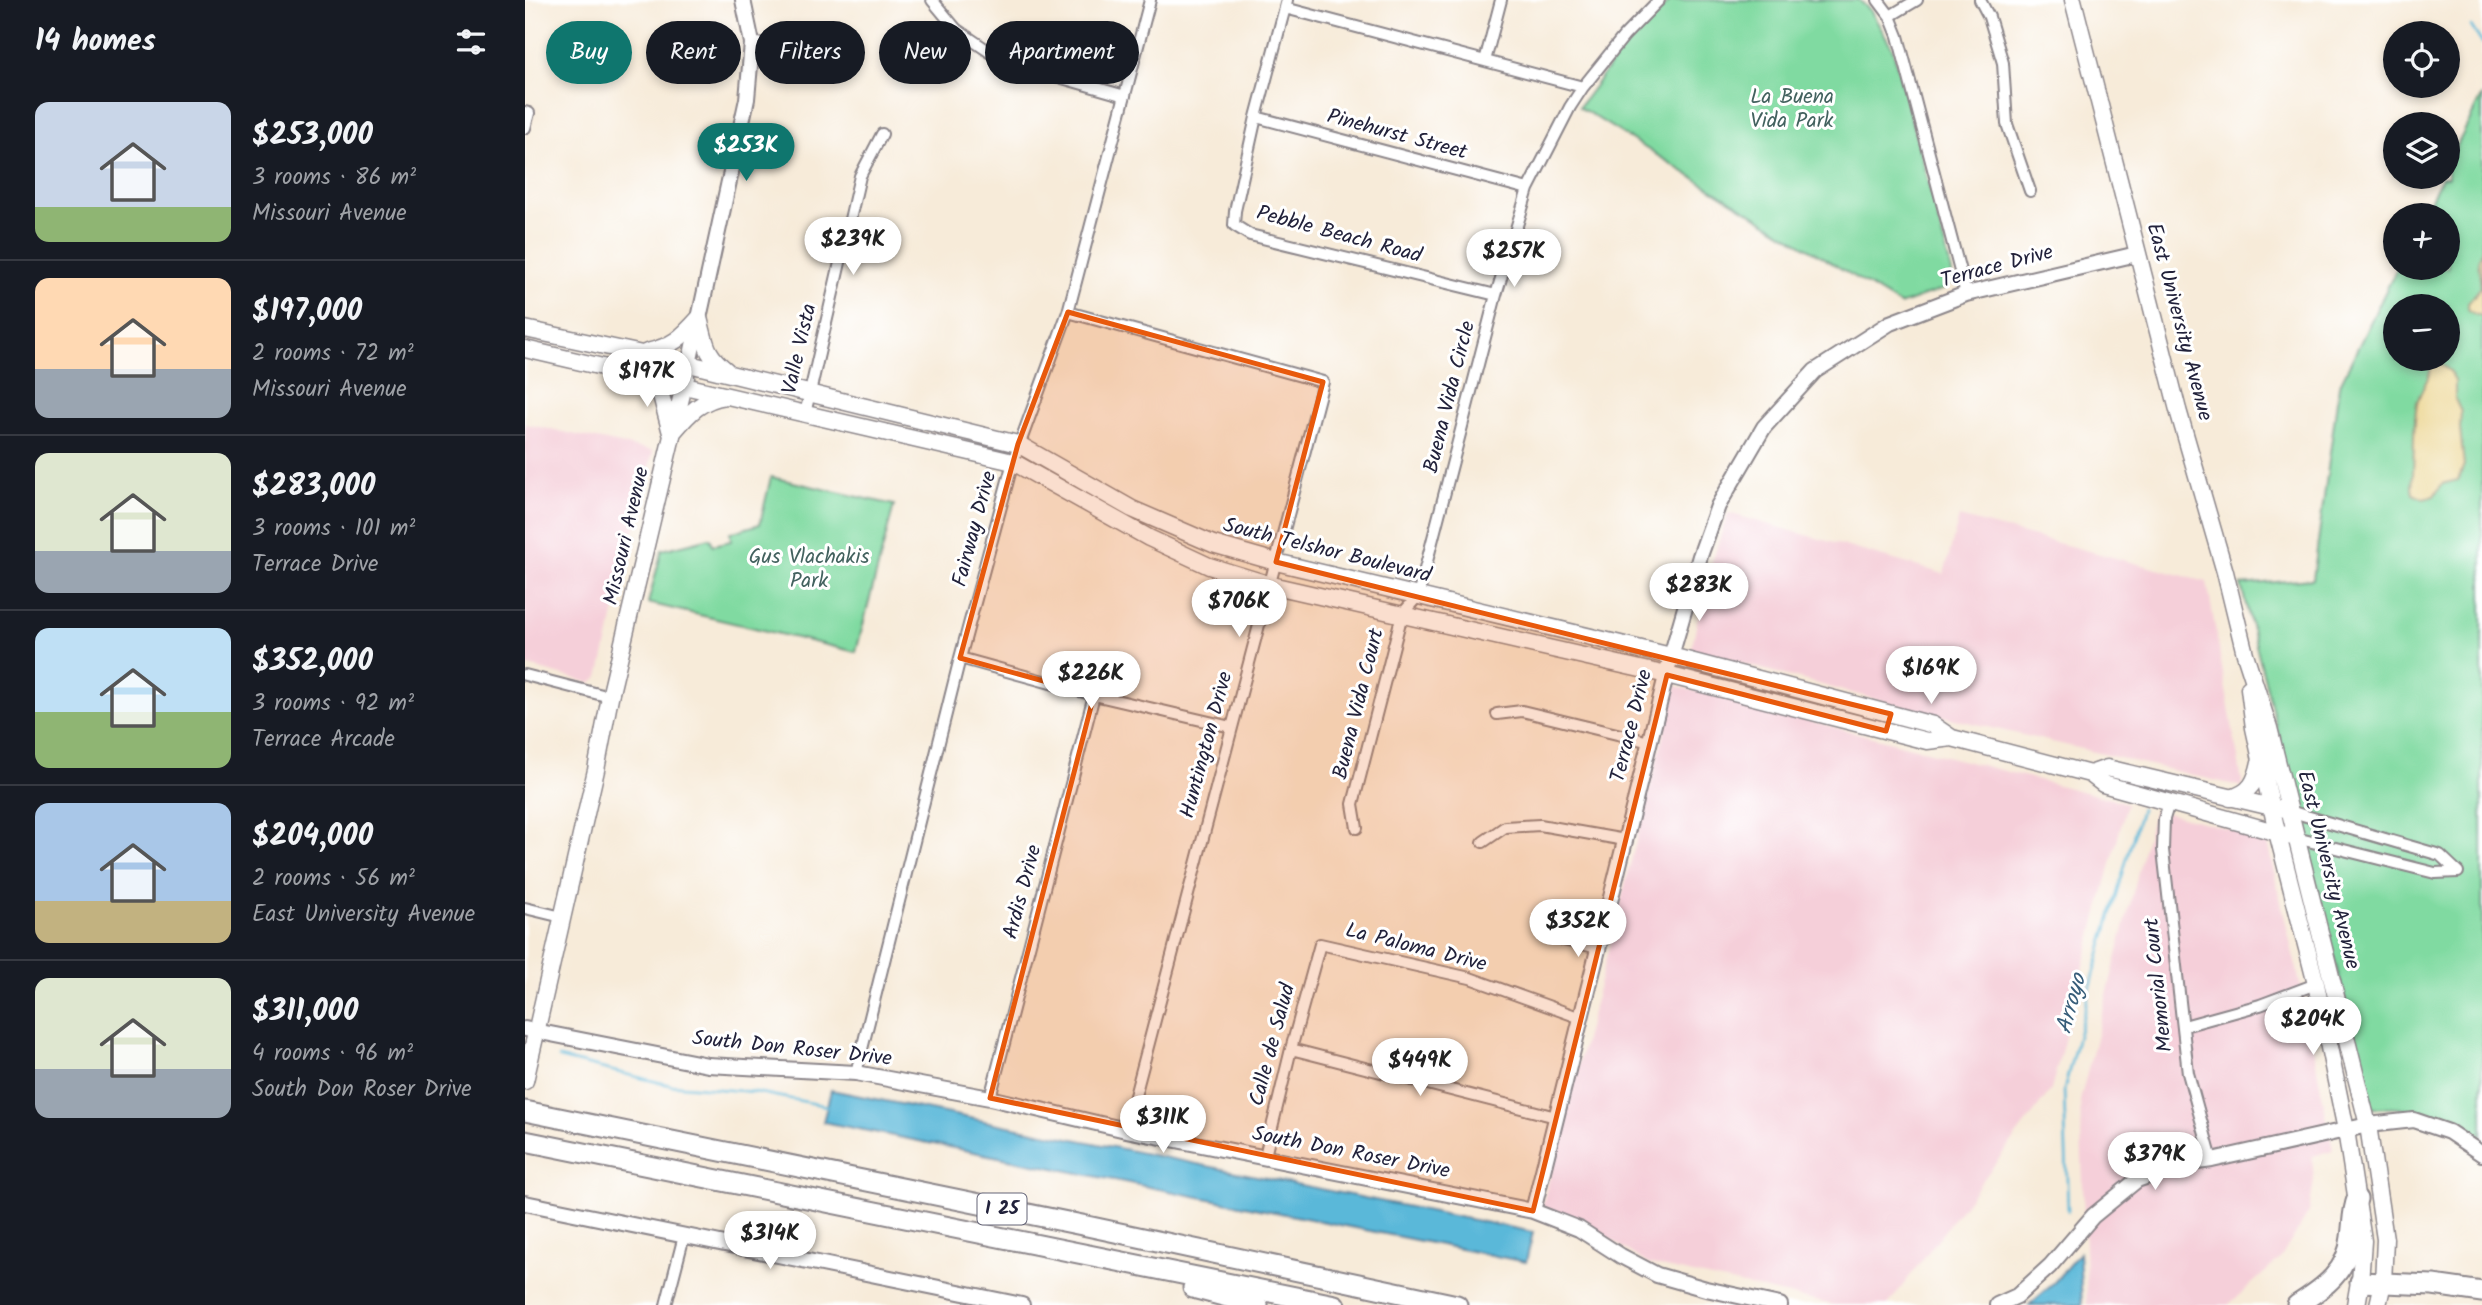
<!DOCTYPE html>
<meta charset="utf-8">
<style>
:root{--surface:#171b24;--page:#20242c;--text:#f1f3f6;--muted:#9ea1a6;--line:#363941;--accent:#0f766e}
body{margin:0;font-family:Kalam,sans-serif;background:var(--page);color:var(--text);height:100vh;display:flex;flex-direction:column;font-size:26px;white-space:nowrap}
*{box-sizing:border-box;margin:0}
p{font-size:23px;color:var(--muted)}
.icon{flex:none;width:38px;height:38px;fill:none;stroke:currentColor;stroke-width:2;stroke-linecap:round;stroke-linejoin:round}
.map{position:relative;flex:1;overflow:hidden}
.sheet{display:flex;flex-direction:column;background:var(--surface);width:525px}
.sheet>*{flex:none}
.hud{position:absolute;left:21px;top:21px;width:665px;height:63px;display:flex;gap:14px}
.fabs{position:absolute;left:1858px;top:21px;display:grid;gap:14px}
.fabs a{display:grid;place-items:center;width:77px;height:77px;border-radius:50%;background:var(--surface);box-shadow:0 4px 10px #0003;font-size:35px}
.price{position:absolute;translate:-50% -60px;padding:0 16px;border-radius:24px;background:#fff;color:#222;font-size:23px;line-height:46px;filter:drop-shadow(0 2px 4px #0008)}
.price::after{content:'';position:absolute;left:50%;top:42px;width:21px;height:16px;margin-left:-10px;background:inherit;clip-path:polygon(0 0,100% 0,50% 100%)}
.price.on{background:var(--accent);color:#fff}
ul{padding:0;list-style:none}
li{display:flex;align-items:center;gap:21px;height:175px;padding:0 35px}
li+li{border-top:2px solid var(--line)}
li span{display:grid;place-items:center;flex:none;width:196px;height:140px;border-radius:14px;color:#555}
li>.icon{margin-inline-start:auto}
span .icon{width:84px;height:84px;fill:#fffc;stroke-width:1}
li b{font-size:30px}
h2{display:flex;justify-content:space-between;align-items:center;height:84px;padding:0 35px;font-size:30px}
.tag{padding:0 24px;border-radius:32px;background:var(--surface);box-shadow:0 4px 10px #0003;font-size:24px;line-height:63px}
.tag.on{background:var(--accent);color:#fff}
main{display:flex;flex:1;min-height:0}
.map>svg:first-child{display:block}
</style>
<main>
<section class="sheet">
<h2>14 homes<svg class="icon" aria-label="filters" viewBox="0 0 24 24"><path d="M4 7h16M4 17h16"/><circle cx="9" cy="7" r="2"/><circle cx="15" cy="17" r="2"/></svg></h2>
<ul>
<li><span style="background:linear-gradient(#c9d6e8 75%,#8fb573 0)"><svg class="icon" aria-label="home" viewBox="0 0 24 24"><path d="M3 11l9-7 9 7M6 9v11h12V9"/></svg></span><div><b>$253,000</b><p>3 rooms · 86 m²</p><p>Missouri Avenue</p></div></li>
<li><span style="background:linear-gradient(#ffd9b3 65%,#9aa5b1 0)"><svg class="icon" aria-label="home" viewBox="0 0 24 24"><path d="M3 11l9-7 9 7M6 9v11h12V9"/></svg></span><div><b>$197,000</b><p>2 rooms · 72 m²</p><p>Missouri Avenue</p></div></li>
<li><span style="background:linear-gradient(#dfe7d0 70%,#9aa5b1 0)"><svg class="icon" aria-label="home" viewBox="0 0 24 24"><path d="M3 11l9-7 9 7M6 9v11h12V9"/></svg></span><div><b>$283,000</b><p>3 rooms · 101 m²</p><p>Terrace Drive</p></div></li>
<li><span style="background:linear-gradient(#bfe0f5 60%,#8fb573 0)"><svg class="icon" aria-label="home" viewBox="0 0 24 24"><path d="M3 11l9-7 9 7M6 9v11h12V9"/></svg></span><div><b>$352,000</b><p>3 rooms · 92 m²</p><p>Terrace Arcade</p></div></li>
<li><span style="background:linear-gradient(#a9c7e8 70%,#c2b280 0)"><svg class="icon" aria-label="home" viewBox="0 0 24 24"><path d="M3 11l9-7 9 7M6 9v11h12V9"/></svg></span><div><b>$204,000</b><p>2 rooms · 56 m²</p><p>East University Avenue</p></div></li>
<li><span style="background:linear-gradient(#dfe7d0 65%,#9aa5b1 0)"><svg class="icon" aria-label="home" viewBox="0 0 24 24"><path d="M3 11l9-7 9 7M6 9v11h12V9"/></svg></span><div><b>$311,000</b><p>4 rooms · 96 m²</p><p>South Don Roser Drive</p></div></li>
</ul>
</section>
<div class="map">
<svg width="1957" height="1305" viewBox="0 0 1957 1305">
<rect width="100%" height="100%" fill="#fff"/>
<filter id="ink" filterUnits="userSpaceOnUse"><feTurbulence type="fractalNoise" baseFrequency=".0143" numOctaves="2"/><feDisplacementMap in="SourceGraphic" scale="14" xChannelSelector="R" yChannelSelector="G"/><feConvolveMatrix kernelMatrix="1 2 1 2 8 2 1 2 1" color-interpolation-filters="sRGB"/></filter>
<filter id="wash" filterUnits="userSpaceOnUse"><feTurbulence type="fractalNoise" baseFrequency=".00686" numOctaves="4" result="noise"/><feDisplacementMap in="SourceGraphic" scale="28" xChannelSelector="R" yChannelSelector="G"/><feGaussianBlur stdDeviation="1.57" result="paint"/><feColorMatrix in="noise" values="0 0 0 0 0 0 0 0 0 0 0 0 0 0 0 0 0 1.4 0 .05"/><feComposite in="paint" operator="in"/></filter>
<g filter="url(#wash)">
<rect width="100%" height="100%" fill="#f7ebd9"/>
<!-- built -->
<path fill="#f5cfd9" d="M0,424L128,451L74,677L66,683L0,665Z
M1203,513L1419,574L1434,517L1682,582L1718,787L1383,708L1166,650L1181,581Z
M1151,686L1602,803L1526,1090L1363,1305H1309L1123,1264L1057,1221L1017,1207Z
M1629,810L1741,838L1779,1001L1808,1151L1787,1156L1789,1180L1784,1212L1755,1259L1703,1305H1562L1555,1101Z"/>
<!-- green -->
<path fill="#80daa1" stroke="#517e6e" stroke-width="2" fill-rule="evenodd" d="M1146,0H1334L1345,10L1367,47L1427,273L1425,283L1419,289L1375,305L1054,107L1095,52Z
M1957,95V1136C1922,1115 1889,1106 1847,1108L1716,585L1788,579L1814,386L1872,268H1923V215H1898L1917,177H1923V164ZM1871,306H1923V359H1871Z
M246,477L369,505L331,652L123,603L137,550L185,538L188,545L206,541L205,533L235,524Z"/>
<!-- sand -->
<path fill="#eeda9e" stroke="#887e6c" stroke-width="2" d="M1957,248V316L1949,314L1943,309V303L1956,287L1953,262Z
M1914,363L1926,372L1930,381V399L1936,412L1935,428L1939,465L1933,480L1917,484L1909,496L1899,499L1888,494L1887,487C1890,459 1887,431 1892,403C1895,390 1905,379 1906,367Z"/>
<!-- water -->
<path fill="#5ab8d9" stroke="#3e6d8a" stroke-width="2" d="M306,1090L1008,1232L1001,1262L298,1122Z
M1554,1253L1557,1305H1504L1527,1285Z"/>
<g fill="none" stroke-linecap="round" stroke-linejoin="round">
<!-- stream -->
<path stroke="#5ab8d9" stroke-width="2.5" d="M1946,26L1957,43
M34,1058L145,1085L230,1092L302,1106
M1543,1211L1539,1090L1565,989L1616,809"/>
</g>
</g>
<g filter="url(#ink)">
<g fill="none" stroke-linecap="round" stroke-linejoin="round">
<defs>
<path id="minor" d="M407,0L431,29L478,61L600,96
M762,0L731,117L710,211L709,225L725,235L971,295
M1353,0L1365,16L1373,36L1441,294
M1455,0L1464,17L1478,63L1482,124L1505,191
M760,8L1058,87
M1365,16L1392,0
M227,43L274,45
M960,61L976,0
M0,112L4,113L0,128
M731,117L1003,189
M543,312L798,382L601,1130
M280,414L335,176L357,134
M435,658L569,695L706,727
M0,675L85,697
M972,714L997,711L1125,742
M1644,803L1639,819L1638,850L1663,1073L1687,1160
M1764,811L1915,855L1933,872
M832,828L828,804L877,614L893,596L971,295L1003,189L1045,107L1058,87L1099,36L1134,0
M1771,838L1910,873L1933,872
M958,842L980,827L1015,825L1100,840
M0,908L37,917
M1038,940L1074,948
M1659,1026L1735,1005L1791,984
M766,1049L1031,1117
M331,1073L435,658L488,462L543,312L625,0
M465,1098L569,695
M740,1156L766,1049L795,944L945,978L1056,1018
M141,1305L159,1236"/>
<path id="tertiary" d="M164,364L222,99L227,43L218,0
M0,1029L183,1065L331,1073L465,1098L601,1130L1008,1211L1054,1229L1096,1256L1132,1275L1181,1289L1255,1305
M0,1203L497,1305
M1008,1211L1146,656L1175,556L1193,506L1239,427L1290,371L1365,323L1441,294L1612,254
M1472,1305L1492,1296L1525,1266L1568,1216L1612,1180L1658,1164L1687,1160L1843,1125L1889,1120L1924,1132L1957,1154"/>
<path id="secondary" d="M1548,0L1653,410L1700,572L1720,654L1744,728L1843,1125L1860,1239L1858,1283L1853,1305
M174,318C181,344 180,354 202,371
M0,329L164,364L493,444L607,509L688,544L751,562L1146,656L1408,725L1427,738L1565,774L1578,784L1771,838
M0,349L488,462L624,538L684,566L746,585L1142,675L1402,741L1427,738
M122,352C148,346 156,338 174,318
M116,379L136,395L146,433
M149,431C164,413 177,399 201,396
M1724,688L1729,728L1752,832L1791,984L1821,1130L1838,1241L1835,1282
M1565,774L1582,768L1755,809
M1705,798C1726,793 1731,781 1735,762
M0,1081L71,770L85,697L161,377"/>
<path id="primary" d="M1831,1305L1835,1282"/>
<path id="motorway" d="M0,1111L562,1226L932,1305
M0,1141L810,1305
M1835,1282L1908,1285L1957,1292
M668,1288L733,1305
M1772,1305C1799,1288 1823,1271 1826,1237C1828,1224 1827,1212 1832,1199"/>
</defs>
<!-- minor casing -->
<use href="#minor" stroke="#8c868a" stroke-width="14"/>
<!-- tertiary casing -->
<use href="#tertiary" stroke="#8c868a" stroke-width="18"/>
<!-- secondary casing -->
<use href="#secondary" stroke="#8c868a" stroke-width="19"/>
<!-- primary casing -->
<use href="#primary" stroke="#8c868a" stroke-width="21"/>
<!-- motorway casing -->
<use href="#motorway" stroke="#8c868a" stroke-width="23"/>
<!-- minor -->
<use href="#minor" stroke="#fff" stroke-width="10"/>
<!-- tertiary -->
<use href="#tertiary" stroke="#fff" stroke-width="14"/>
<!-- secondary -->
<use href="#secondary" stroke="#fff" stroke-width="16"/>
<!-- primary -->
<use href="#primary" stroke="#fff" stroke-width="18"/>
<!-- motorway -->
<use href="#motorway" stroke="#fff" stroke-width="19"/>
</g>
</g>
<!-- marked area -->
<path fill="#e8590c" fill-opacity="0.2" stroke="#e8590c" stroke-width="5" stroke-linejoin="round" d="M543,312L798,382L751,562L1366,714L1361,731L1142,675L1008,1211L465,1098L569,695L435,658L493,444Z"/>
<g text-anchor="middle" dominant-baseline="central" stroke-width="6" stroke-linejoin="round" paint-order="stroke">
<!-- shield labels -->
<rect fill="#fff" stroke="#646476" stroke-width="2" x="452.5" y="1193.5" width="49" height="31" rx="5"/>
<g font-size="19" font-weight="bold" fill="#22223b">
<text x="477" y="1209">I 25</text>
</g>
<!-- park labels -->
<g font-size="21" fill="#43625f" stroke="#fff">
<text x="1267" y="97">La Buena<tspan x="1267" dy="24">Vida Park</tspan></text>
<text x="284" y="557">Gus Vlachakis<tspan x="284" dy="24">Park</tspan></text>
</g>
<!-- street labels -->
<g font-size="21" fill="#22223b" stroke="#fff">
<text transform="translate(872 135) rotate(15)">Pinehurst Street</text>
<text transform="translate(814 235) rotate(15)">Pebble Beach Road</text>
<text transform="translate(1472 267) rotate(-15)">Terrace Drive</text>
<text transform="translate(1654 322) rotate(75)">East University Avenue</text>
<text transform="translate(275 349) rotate(-77)">Valle Vista</text>
<text transform="translate(925 397) rotate(-76)">Buena Vida Circle</text>
<text transform="translate(450 529) rotate(-75)">Fairway Drive</text>
<text transform="translate(102 536) rotate(-77)">Missouri Avenue</text>
<text transform="translate(802 551) rotate(14)">South Telshor Boulevard</text>
<text transform="translate(834 704) rotate(-76)">Buena Vida Court</text>
<text transform="translate(1107 726) rotate(-76)">Terrace Drive</text>
<text transform="translate(682 745) rotate(-75)">Huntington Drive</text>
<text transform="translate(1803 870) rotate(76)">East University Avenue</text>
<text transform="translate(498 892) rotate(-75)">Ardis Drive</text>
<text transform="translate(891 948) rotate(14)">La Paloma Drive</text>
<text transform="translate(1634 985) rotate(-96)">Memorial Court</text>
<text transform="translate(748 1045) rotate(-75)">Calle de Salud</text>
<text transform="translate(267 1049) rotate(6)">South Don Roser Drive</text>
<text transform="translate(826 1153) rotate(11)">South Don Roser Drive</text>
</g>
<!-- water labels -->
<g font-size="23" font-style="italic" fill="#385e7a" stroke="#fff">
<text transform="translate(1547 1004) rotate(-75)">Arroyo</text>
</g>
</g>
</svg>
<div class="fabs">
<a><svg class="icon" aria-label="locate" viewBox="0 0 24 24"><circle cx="12" cy="12" r="6"/><path d="M12 2v4M12 18v4M2 12h4M18 12h4"/></svg></a>
<a><svg class="icon" aria-label="layers" viewBox="0 0 24 24"><path d="M12 4l9 5-9 5-9-5zM3 14l9 5 9-5"/></svg></a>
<a>+</a>
<a>−</a>
</div>
<b class="price on" style="left:221px;top:183px">$253K</b>
<b class="price" style="left:328px;top:277px">$239K</b>
<b class="price" style="left:989px;top:289px">$257K</b>
<b class="price" style="left:122px;top:409px">$197K</b>
<b class="price" style="left:1174px;top:623px">$283K</b>
<b class="price" style="left:714px;top:639px">$706K</b>
<b class="price" style="left:1406px;top:706px">$169K</b>
<b class="price" style="left:566px;top:711px">$226K</b>
<b class="price" style="left:1053px;top:959px">$352K</b>
<b class="price" style="left:1788px;top:1057px">$204K</b>
<b class="price" style="left:895px;top:1098px">$449K</b>
<b class="price" style="left:638px;top:1155px">$311K</b>
<b class="price" style="left:1630px;top:1192px">$379K</b>
<b class="price" style="left:245px;top:1271px">$314K</b>
<div class="hud">
<a class="tag on">Buy</a>
<a class="tag">Rent</a>
<a class="tag">Filters</a>
<a class="tag">New</a>
<a class="tag">Apartment</a>
</div>
</div>
</main>
